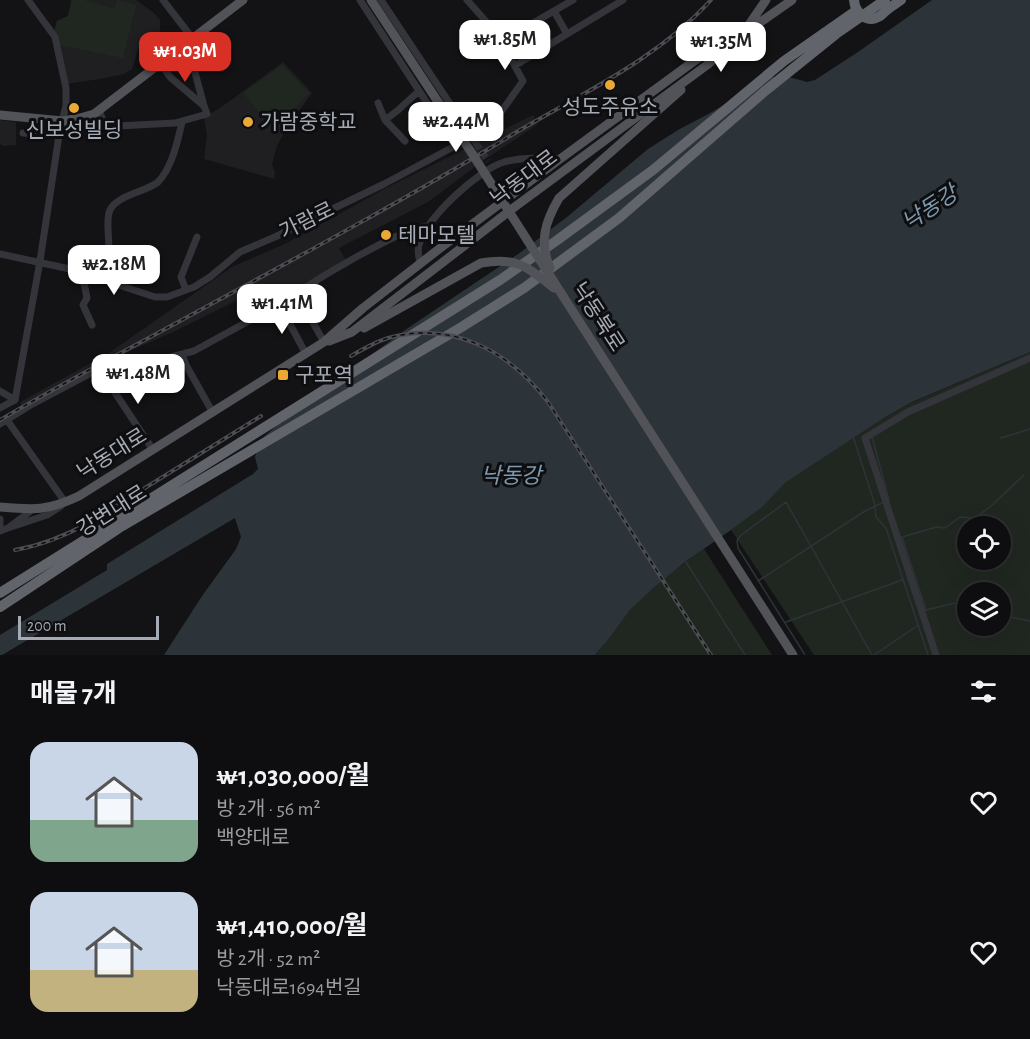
<!DOCTYPE html>
<html lang="ko">
<meta charset="utf-8">
<style>
:root{--surface:#0e0e10;--page:#1c1c1e;--text:#f1f3f6;--muted:#9b9c9f;--line:#2e2e30;--accent:#d93025}
body{margin:0;font-family:"Alegreya Sans","Noto Sans KR",sans-serif;background:var(--page);color:var(--text);height:100vh;display:flex;flex-direction:column;font-size:22px;white-space:nowrap}
*{box-sizing:border-box;margin:0}
p{font-size:20px;color:var(--muted)}
.icon{flex:none;width:33px;height:33px;fill:none;stroke:currentColor;stroke-width:2;stroke-linecap:round;stroke-linejoin:round}
.map{position:relative;height:655px;overflow:hidden}
.details{display:flex;flex-direction:column;background:var(--surface);flex:1}
.details>*{flex:none}
.buttons{position:absolute;left:957px;top:516px;display:grid;gap:12px}
.buttons a{display:grid;place-items:center;width:54px;height:54px;border-radius:50%;background:var(--surface);box-shadow:0 6px 24px #0002,0 0 0 2px var(--line);font-size:30px}
.scale{position:absolute;left:18px;bottom:15px;width:141px;box-sizing:border-box;padding-left:6px;border:3px solid #a5abb5;border-top:0;font-size:16px;line-height:21px;white-space:nowrap;color:#a5abb5;-webkit-text-stroke:4px #0e0e10;paint-order:stroke}
.price{position:absolute;translate:-50% -51px;padding:0 14px;border-radius:12px;background:#fff;color:#222;font-size:20px;line-height:39px;filter:drop-shadow(0 2px 3px #0008)}
.price::after{content:'';position:absolute;left:50%;top:36px;width:18px;height:14px;margin-left:-9px;background:inherit;clip-path:polygon(0 0,100% 0,50% 100%)}
.price.on{background:var(--accent);color:#fff}
ul{padding:0;list-style:none}
li{display:flex;align-items:center;gap:18px;height:150px;padding:0 30px}
li span{display:grid;place-items:center;flex:none;width:168px;height:120px;border-radius:18px;color:#555}
li>.icon{margin-inline-start:auto}
span .icon{width:72px;height:72px;fill:#fffc;stroke-width:1}
li b{font-size:26px}
h2{display:flex;justify-content:space-between;align-items:center;height:72px;padding:0 30px;font-size:26px}
.map>svg:first-child{display:block}
</style>
<div class="map">
<svg width="1030" height="655" viewBox="0 0 1030 655">
<rect width="100%" height="100%" fill="#131315"/>
<!-- built -->
<path fill="#1f1f22" d="M71,0H136L153,12L160,20V38L138,49L132,69L124,74L100,79L65,84L57,21L68,16Z
M283,62L312,93L287,127L277,146L272,164L275,172L274,179L204,159L207,135L204,118L227,103Z
M533,115L538,124L480,163L428,202L339,248L347,262L272,300L260,289L171,333L118,356L23,410L20,402L109,353L232,267L285,244L384,189Z
M0,120L16,122V145L3,146L0,144Z"/>
<!-- green -->
<path fill="#202720" fill-rule="evenodd" d="M72,0H84L114,9L117,0L136,5L123,58L59,45L54,31L57,21L68,16Z
M282,65L309,93L295,108L280,129L277,127L274,130L243,93Z
M1030,352V655H814L731,530L762,506L785,483L887,416L913,402ZM968,526H1000V560H968ZM968,592H1000V626H968Z
M704,549L772,655H595C607,641 617,625 629,611C651,587 678,567 704,549Z"/>
<!-- water -->
<path fill="#2c343a" d="M932,0H1030V352L912,402L887,416L785,483L762,507L731,530L685,562L652,589L629,611L610,637L595,655H164L202,596L236,549L241,537L235,518L2,655H0V635L107,570V564L253,474L258,469L255,457L260,443L266,435L287,416L408,328L521,252L567,217L648,149L678,130L712,112L769,77H789L807,82L815,80L858,52Z"/>
<g fill="none" stroke-linecap="round" stroke-linejoin="round">
<!-- stream -->
<path stroke="#2c343a" stroke-width="1.5" d="M853,436L874,502L876,517L886,528L928,655
M873,436L872,437L889,500
M1001,438L1030,429
M686,562L745,655
M758,581L865,511L884,502
M968,608L955,603L926,610L902,537L937,527L945,528L960,517L975,518L991,506L1024,475
M1000,615L1030,621
M786,622L902,580
M805,655L738,548L737,541L740,536L786,502L872,655
M874,655L917,626"/>
<!-- minor-tunnel -->
<path stroke="#303135" stroke-width="7" stroke-dasharray="7 3.5" stroke-linecap="butt" d="M476,143L488,161"/>
<!-- minor -->
<path stroke="#34353a" stroke-width="7" d="M163,0L193,39
M381,0L476,143
M554,11L567,34
M502,41L573,0
M160,63L170,77L204,106
M516,65L623,0
M378,103L385,120L397,111L419,91
M452,105L485,119H493L501,112L523,81L498,35L467,0
M99,110L105,126
M385,120L405,141
M60,129L175,123L207,114L204,106L187,43
M23,133L59,136
M0,254L70,269L155,297H167L194,287L210,277L240,252L277,236L384,184L455,146L360,0
M420,263C419,257 417,251 419,245C426,218 478,170 504,162C522,157 542,158 560,159
M71,269C78,267 98,267 102,264C116,253 103,226 110,210C117,195 146,192 158,182C172,168 178,140 182,122
M82,273L87,298L83,305L92,325
M186,290L181,277L197,237
M296,293L324,342
M279,304L306,354
M182,354L186,365L213,413
M103,368L104,374L112,388L153,450
M0,391L15,400
M0,408L15,400L40,261L60,129L66,106V88L55,37L28,0
M7,420L65,502
M0,424L29,406L95,371L103,368L171,357L194,351L289,299C310,283 407,224 429,226
M0,519V524
M8,528L47,515L61,506
M0,531L8,528L32,510
M936,655L865,438L908,412L1030,358"/>
<!-- major -->
<path stroke="#515359" stroke-width="9" d="M746,29L766,0
M0,115L63,121L80,118L94,114L243,0
M561,293L793,655
M329,341L352,332L516,206L707,65L742,35L792,0
M0,507C35,510 47,511 79,496L324,342L363,308L439,249L560,159L712,48L742,35"/>
<!-- highway -->
<path stroke="#61646a" stroke-width="10" d="M888,9L901,0
M0,593L500,280L556,241L653,170L784,61L857,10
M0,607L119,528L460,328L524,288L619,218L765,91L836,34L885,0"/>
<defs>
<path id="rail" d="M351,356C363,349 375,342 388,338C453,320 510,352 548,402L711,655
M0,420C63,383 127,350 191,315C302,255 413,195 520,130C587,91 658,58 711,0
M15,550C43,545 65,536 90,522L261,416"/>
</defs>
<!-- rail casing -->
<use href="#rail" stroke="#4c4d53" stroke-width="4"/>
<!-- rail -->
<use href="#rail" stroke="#0e0e10" stroke-width="1.5" stroke-dasharray="4.5" stroke-linecap="butt"/>
<!-- major-bridge -->
<path stroke="#515359" stroke-width="9" d="M371,0L473,155L561,293
M550,268C539,241 545,222 559,198L681,90
M364,328L481,263C517,257 526,266 554,288"/>
<!-- highway-bridge -->
<path stroke="#61646a" stroke-width="10" d="M854,0C855,13 867,24 880,16C883,14 885,11 888,9"/>
</g>
<!-- markers -->
<g fill="#eaa836" stroke="#0e0e10" stroke-width="2">
<circle cx="610" cy="85" r="6"/>
<circle cx="74" cy="108" r="6"/>
<circle cx="248" cy="122" r="6"/>
<circle cx="386" cy="235" r="6"/>
<rect x="277" y="369" width="12" height="12" rx="3"/>
</g>
<g text-anchor="middle" dominant-baseline="central" stroke-width="6" stroke-linejoin="round" paint-order="stroke">
<!-- poi labels -->
<g font-size="21" fill="#a5abb5" stroke="#0e0e10" text-anchor="start">
<text x="610" y="107" text-anchor="middle">성도주유소</text>
<text x="260" y="122">가람중학교</text>
<text x="74" y="130" text-anchor="middle">신보성빌딩</text>
<text x="398" y="235">테마모텔</text>
<text x="295" y="375">구포역</text>
</g>
<!-- street labels -->
<g font-size="21" fill="#a5abb5" stroke="#0e0e10">
<text transform="translate(524 178) rotate(-37)">낙동대로</text>
<text transform="translate(307 221) rotate(-26)">가람로</text>
<text transform="translate(598 317) rotate(57)">낙동북로</text>
<text transform="translate(112 454) rotate(-32)">낙동대로</text>
<text transform="translate(112 511) rotate(-32)">강변대로</text>
</g>
<!-- water labels -->
<g font-size="22" font-style="italic" fill="#7d99af" stroke="#0e0e10">
<text transform="translate(930 208) rotate(-33)">낙동강</text>
<text x="511" y="476">낙동강</text>
</g>
</g>
</svg>
<div class="buttons">
<a><svg class="icon" aria-label="locate" viewBox="0 0 24 24"><circle cx="12" cy="12" r="6"/><path d="M12 2v4M12 18v4M2 12h4M18 12h4"/></svg></a>
<a><svg class="icon" aria-label="layers" viewBox="0 0 24 24"><path d="M12 4l9 5-9 5-9-5zM3 14l9 5 9-5"/></svg></a>
</div>
<div class="scale">200 m</div>
<b class="price" style="left:505px;top:71px">₩1.85M</b>
<b class="price" style="left:721px;top:73px">₩1.35M</b>
<b class="price on" style="left:185px;top:83px">₩1.03M</b>
<b class="price" style="left:456px;top:153px">₩2.44M</b>
<b class="price" style="left:114px;top:296px">₩2.18M</b>
<b class="price" style="left:282px;top:335px">₩1.41M</b>
<b class="price" style="left:138px;top:405px">₩1.48M</b>
</div>
<section class="details">
<h2>매물 7개<svg class="icon" aria-label="filters" viewBox="0 0 24 24"><path d="M4 7h16M4 17h16"/><circle cx="9" cy="7" r="2"/><circle cx="15" cy="17" r="2"/></svg></h2>
<ul>
<li><span style="background:linear-gradient(#c9d6e8 65%,#7fa58c 0)"><svg class="icon" aria-label="home" viewBox="0 0 24 24"><path d="M3 11l9-7 9 7M6 9v11h12V9"/></svg></span><div><b>₩1,030,000/월</b><p>방 2개 · 56 m²</p><p>백양대로</p></div><svg class="icon" aria-label="heart" viewBox="0 0 24 24"><path d="M12 20l-8-8c-3-5 5-10 8-4 3-6 11-1 8 4z"/></svg></li>
<li><span style="background:linear-gradient(#c9d6e8 65%,#c2b280 0)"><svg class="icon" aria-label="home" viewBox="0 0 24 24"><path d="M3 11l9-7 9 7M6 9v11h12V9"/></svg></span><div><b>₩1,410,000/월</b><p>방 2개 · 52 m²</p><p>낙동대로1694번길</p></div><svg class="icon" aria-label="heart" viewBox="0 0 24 24"><path d="M12 20l-8-8c-3-5 5-10 8-4 3-6 11-1 8 4z"/></svg></li>
</ul>
</section>
